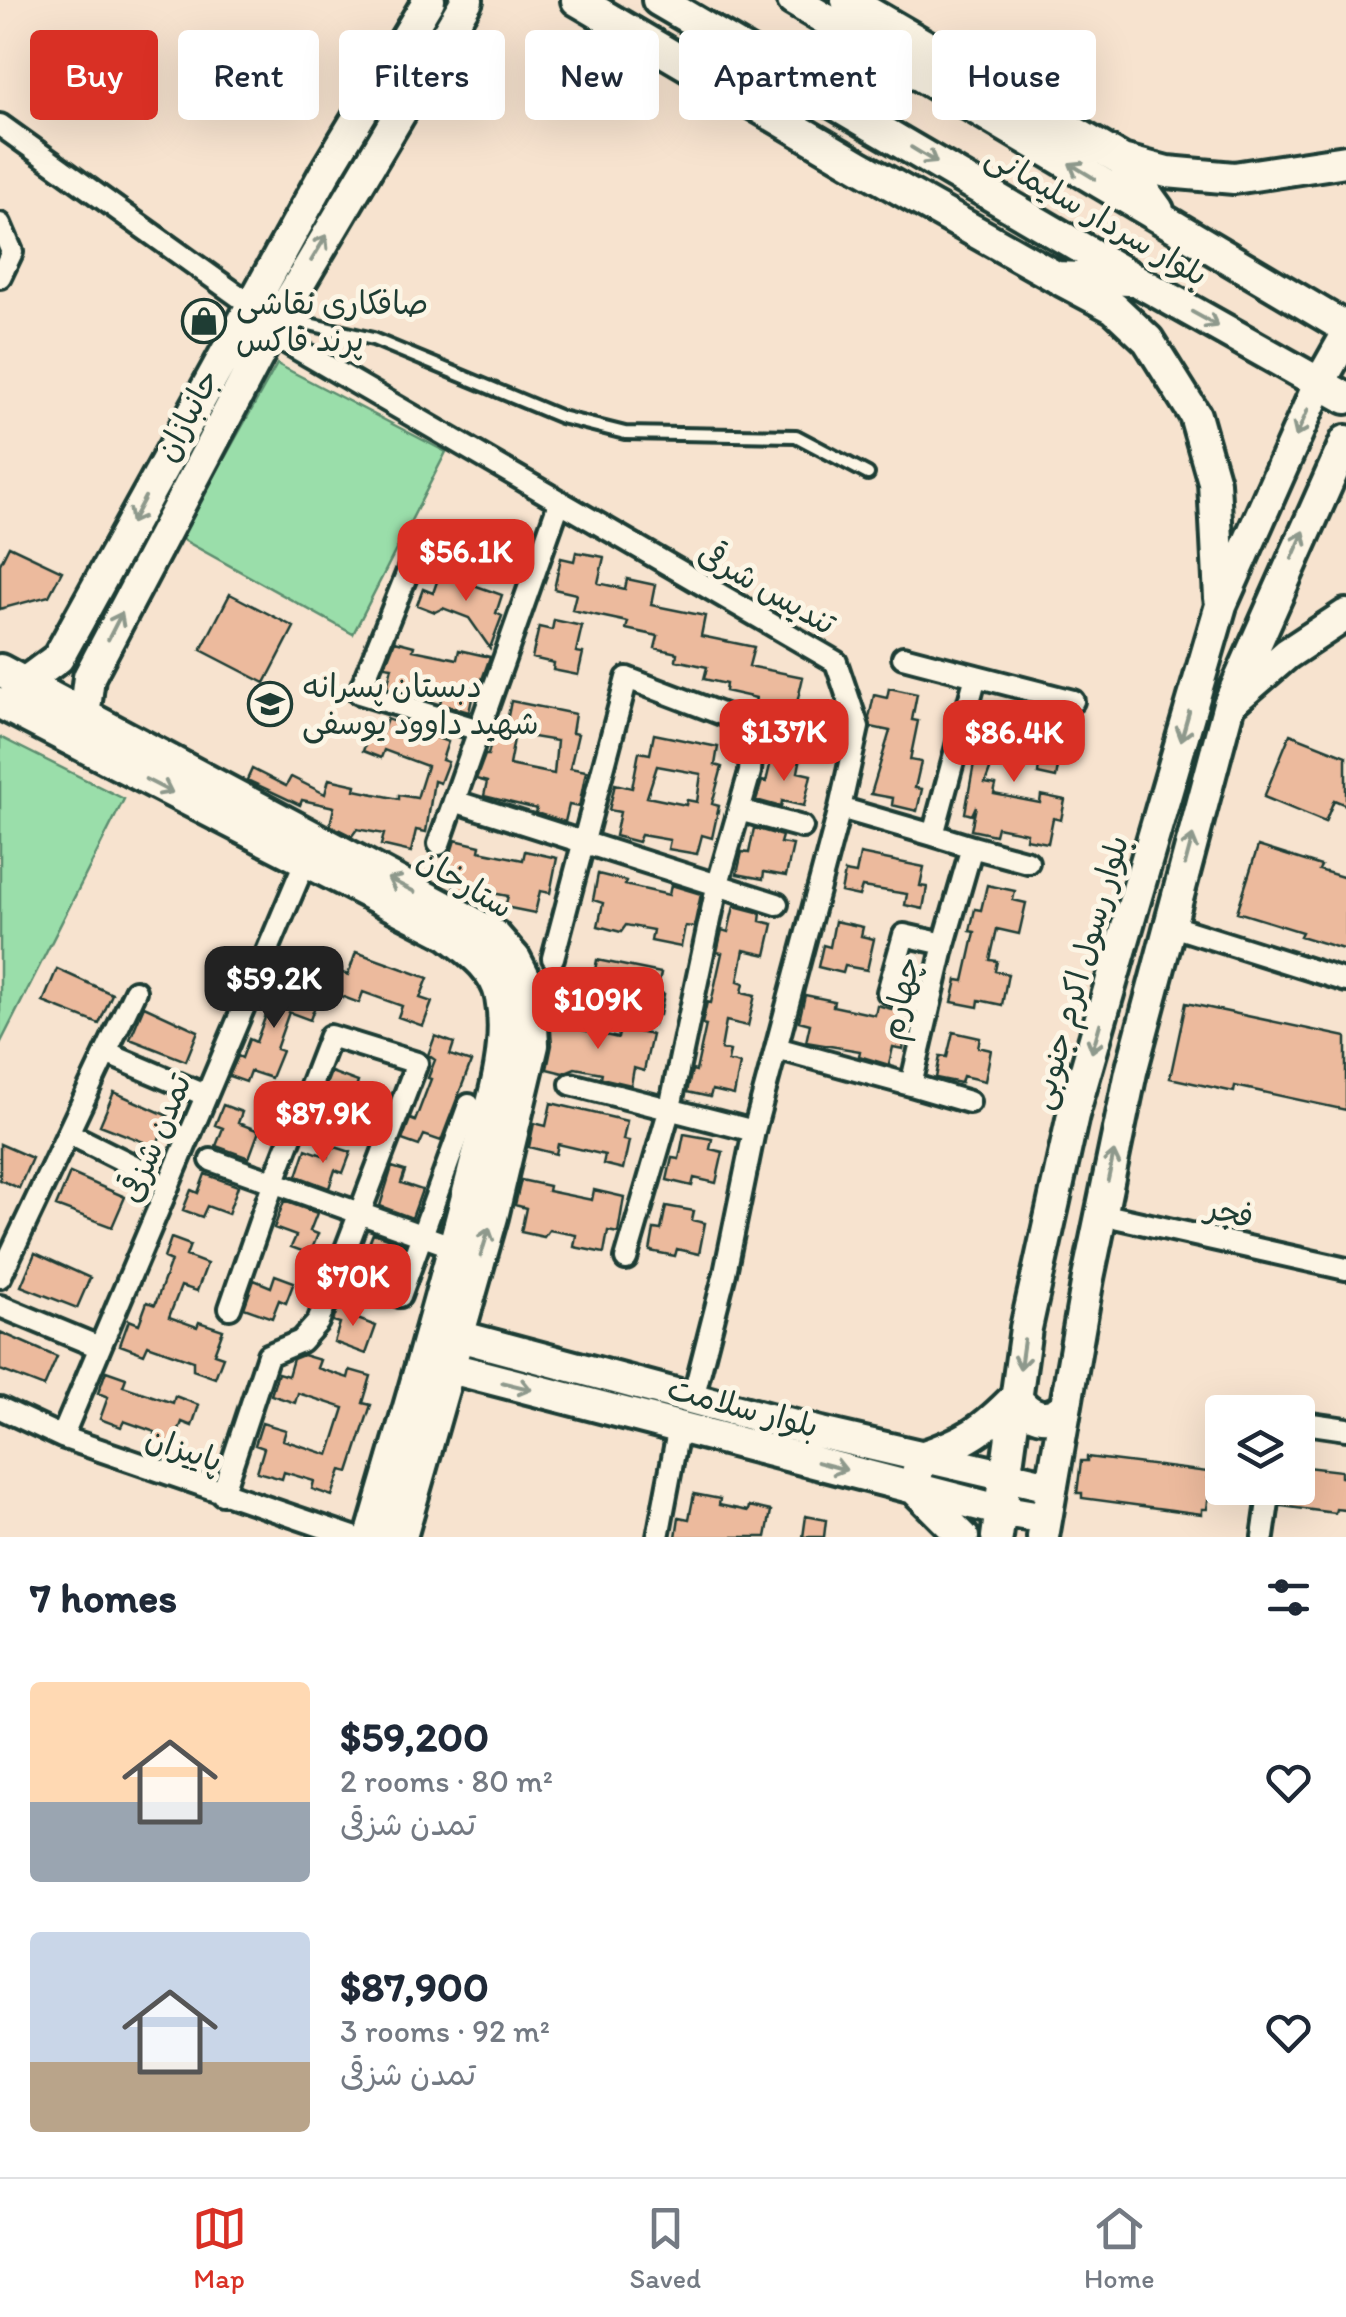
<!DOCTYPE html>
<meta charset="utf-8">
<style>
:root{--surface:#fff;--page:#f6f6f7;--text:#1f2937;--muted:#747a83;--line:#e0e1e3;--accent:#d93025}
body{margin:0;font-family:Itim,"Playpen Sans Arabic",sans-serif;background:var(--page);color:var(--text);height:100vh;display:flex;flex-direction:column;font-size:38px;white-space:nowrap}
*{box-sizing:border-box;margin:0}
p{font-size:32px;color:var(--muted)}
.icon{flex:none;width:55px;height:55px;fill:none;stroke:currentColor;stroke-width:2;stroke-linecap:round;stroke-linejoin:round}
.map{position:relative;height:1537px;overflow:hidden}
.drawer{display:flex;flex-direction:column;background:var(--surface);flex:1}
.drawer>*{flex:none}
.guide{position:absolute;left:30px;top:30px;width:1288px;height:90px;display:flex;gap:20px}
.tools{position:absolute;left:1205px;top:1395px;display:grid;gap:20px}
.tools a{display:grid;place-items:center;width:110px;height:110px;border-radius:10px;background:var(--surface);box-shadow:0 10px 40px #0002;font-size:50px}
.price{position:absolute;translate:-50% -85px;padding:0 22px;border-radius:20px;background:var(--accent);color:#fff;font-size:32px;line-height:65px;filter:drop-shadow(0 2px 5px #0008)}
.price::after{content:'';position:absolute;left:50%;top:60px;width:30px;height:22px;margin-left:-15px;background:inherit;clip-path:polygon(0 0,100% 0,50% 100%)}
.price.active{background:#222;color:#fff}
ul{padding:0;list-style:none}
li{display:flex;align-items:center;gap:30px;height:250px;padding:0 30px}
li span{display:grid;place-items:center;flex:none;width:280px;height:200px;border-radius:10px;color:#555}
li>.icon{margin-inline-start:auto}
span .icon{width:120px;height:120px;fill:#fffc;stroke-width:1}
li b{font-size:42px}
h2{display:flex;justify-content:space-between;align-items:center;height:120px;padding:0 30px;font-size:42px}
.pill{padding:0 35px;border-radius:10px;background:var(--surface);box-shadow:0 10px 40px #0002;font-size:35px;line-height:90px}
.pill.active{background:var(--accent);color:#fff}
.tab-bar{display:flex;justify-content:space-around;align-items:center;height:140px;border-top:2px solid var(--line);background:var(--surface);font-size:28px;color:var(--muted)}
.tab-bar a{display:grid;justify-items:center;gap:5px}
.tab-bar .active{color:var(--accent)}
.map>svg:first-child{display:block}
</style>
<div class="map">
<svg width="1346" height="1537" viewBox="0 0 1346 1537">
<rect width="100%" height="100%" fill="#f7e3cf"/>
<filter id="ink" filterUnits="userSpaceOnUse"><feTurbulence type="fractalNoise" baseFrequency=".01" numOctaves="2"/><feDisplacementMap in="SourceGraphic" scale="20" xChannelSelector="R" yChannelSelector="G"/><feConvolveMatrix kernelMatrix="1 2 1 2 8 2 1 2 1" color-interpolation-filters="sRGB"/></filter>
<g filter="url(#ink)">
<!-- green -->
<path fill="#9adeaa" stroke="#5c8e6f" stroke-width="2.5" d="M277,364L446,452L353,634L180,538Z
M0,737L124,799L0,1044Z"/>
<!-- building -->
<path fill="#ecba9d" stroke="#1f3d34" stroke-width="2.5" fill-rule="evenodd" d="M9,546L62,571L49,596L0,609V564Z
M576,552L604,557L598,583L625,589L627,579L655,585L651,605L705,616L701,636L754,647L749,666L803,677L797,703L804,704L799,727L774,721L775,714L753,709L756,698L725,691L726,684L704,679L707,667L676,660L677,653L655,648L658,636L626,629L628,622L572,610L576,594L554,589L561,558L574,561Z
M440,573L502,595L496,613L502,616L490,648L469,618L443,608L435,612L417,605L423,589L433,593Z
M230,594L294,627L265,683L201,650Z
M554,620L582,626L576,652L583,653L578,675L553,670L554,663L532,658L539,627L552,630Z
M395,641L414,646L413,650L457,659L459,650L490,657L478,691L474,690L469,712L440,704L442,695L415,689L411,695L387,687L392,667L385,666Z
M889,688L917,694L912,720L918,721L910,760L921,762L915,788L922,789L917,811L892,805L893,798L871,794L890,731L871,727L869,718L874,695L887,698Z
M511,701L575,714L572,733L578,734L570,768L586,771L579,807L569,805L565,822L536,813L537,809L484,796L487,782L476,779L485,755H488L497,719L507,721ZM515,734L557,741L554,774L509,765Z
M387,719L448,742L442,760L448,762L440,783L434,781L426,832L416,830L411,852L381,845L384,834L357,829L352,836L330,825L334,807L302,800L300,805L247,780L252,769L286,786L291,777L325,794L329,779L356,785L355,790L399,799V795L417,798L427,766L384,750L381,758L363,751L369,734L380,738Z
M993,723L1057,736L1053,754L1060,756L1056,778L1038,774L1039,765L995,756L985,783L996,785L994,794L1040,803L1041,795L1065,800L1061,820L1053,818L1048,843L1026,839L1027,833L997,827L995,835L971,830L976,806L972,815L965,813L978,741L989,743Z
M654,734L718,747L715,765L722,767L712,804L719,806L712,838L702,835L697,854L668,849L670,840L641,835L638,842L615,836L620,812L609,810L615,784L632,788L639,752L650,754ZM657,766L701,774L697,802L687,800L686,805L647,797Z
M1290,734L1346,756V805L1334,800L1325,822L1264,797Z
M772,757L800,762L798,772L811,775L804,806L782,801L781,807L756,800L762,781L766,782Z
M754,828L782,836L780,843L793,845L786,876L764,872L763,879L737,874L742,852L749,853Z
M455,840L480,846L479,851L523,860L525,851L557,858L550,893L540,891L535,913L505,907L508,896L477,890L476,897L453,890L458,868L447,866Z
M1258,846L1321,866L1319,870L1346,878V950L1300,936L1302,932L1237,912Z
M860,854L924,867L920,886L927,887L923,909L905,905L907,894L862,887L859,896L841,892L845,872L856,874Z
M598,874L626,881L625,885L669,895L671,885L701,894L694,927L685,926L681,947L651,941L653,930L626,925L621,932L598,926L603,903L593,900Z
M987,885L1015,891L1013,900L1026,903L1019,934L997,929L990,960L997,961L995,971L1008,974L1002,1005L979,1000L978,1007L952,1002L957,980L964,981L975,932L970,931L975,909L981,910Z
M734,906L761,913L760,921L773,924L766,955L744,950L738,981L744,983L742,992L755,995L748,1026L726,1021L721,1049L730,1051L728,1061L740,1064L734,1095L712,1090L710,1097L687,1092L692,1070L696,1071L706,1025L702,1024L707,1002L711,1003L722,953L717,952L722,930L728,932Z
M835,921L863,927L861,936L874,939L867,970L845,966L843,973L818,967L823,945L830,947Z
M356,952L428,978L420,998L432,1002L423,1026L398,1017L402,1006L363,992L359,1003L330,992L337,971L348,975Z
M597,960L661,973L657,992L664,994L660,1015L656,1014L654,1024L632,1000L604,995L597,999L578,995L582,978L593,980Z
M57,969L112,994L99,1024L43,1002Z
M288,980L320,992L310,1020L289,1012L276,1049L282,1051L271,1078L250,1071L246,1082L229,1076L238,1056L242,1058L249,1039L256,1042L273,996L281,999Z
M805,995L834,1001L833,1006L875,1015L877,1005L910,1014L903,1049L893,1047L889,1065L859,1056L860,1051L806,1042L810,1024L799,1021Z
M1186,1003L1346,1037V1110L1235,1086L1234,1092L1170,1078Z
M144,1006L198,1031L186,1061L130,1039Z
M550,1018L575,1024L574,1028L618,1038L620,1028L652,1035L644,1071L634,1068L631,1085L601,1078L602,1073L575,1068L563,1073L547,1069L552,1045Z
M953,1032L980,1038L978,1047L991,1050L985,1081L963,1076L961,1083L936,1078L940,1056L947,1057Z
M435,1036L454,1043L450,1055L471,1062L441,1141L424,1135L419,1146L402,1140L410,1119L415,1121L431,1079L428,1078L435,1060L428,1055Z
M331,1072L358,1082L352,1101L359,1104L352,1124L332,1117L337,1106L320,1100Z
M114,1092L168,1116L156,1147L100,1125Z
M551,1103L627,1121L623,1140L629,1141L623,1169L603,1164L605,1155L558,1144L556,1154L529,1147L534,1123L546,1126Z
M223,1105L242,1112L238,1123L259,1131L249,1158L216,1146L223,1128L215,1125Z
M684,1134L712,1139L710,1149L723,1152L716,1183L694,1178L692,1186L667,1180L672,1158L679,1159Z
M0,1144L32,1158L19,1188L0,1180Z
M332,1146L351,1152L343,1173L335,1170L329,1188L297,1176L306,1149L328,1157Z
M392,1167L405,1171L401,1183L422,1190L412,1218L380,1206Z
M70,1173L125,1197L112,1227L56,1206Z
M205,1174L238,1186L228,1214L207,1206L202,1217L183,1210L191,1190L198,1193Z
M521,1180L549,1186L548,1191L592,1200L594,1190L624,1197L618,1233L608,1231L604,1253L574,1247L576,1235L549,1230L544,1237L521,1232L526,1208L515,1205Z
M284,1201L317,1213L310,1231L318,1234L310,1254L291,1247L296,1236L274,1228Z
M666,1206L694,1211L692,1220L705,1223L699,1254L677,1249L675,1256L650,1251L654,1229L661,1230Z
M373,1233L404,1244L394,1271L374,1264L372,1271L355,1265L361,1249L366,1251Z
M171,1238L190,1245L186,1256L207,1264L197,1291L181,1286L169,1317L197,1327L199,1322L223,1330L214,1354L223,1357L215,1378L193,1370V1361L148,1345L144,1354L120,1345L129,1320L139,1324L147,1302L155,1305L171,1261L164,1258Z
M35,1253L90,1278L77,1308L21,1286Z
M275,1275L294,1282L286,1303L279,1300L272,1318L244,1308L254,1280L271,1287Z
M341,1300L359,1307L355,1318L376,1326L366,1354L334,1342L340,1323L333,1321Z
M0,1332L57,1357L44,1387L0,1370Z
M303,1355L320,1360L317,1368L348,1378L350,1370L371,1376L363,1403L371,1405L364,1426L349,1472L341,1470L332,1496L312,1489L314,1481L284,1472L282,1479L257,1472L264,1448L255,1445L262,1423L286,1430L283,1440L329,1455L344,1408L298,1393L295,1403L271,1395L278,1373L288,1376L293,1359Z
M106,1371L126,1378L123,1386L173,1403L175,1396L199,1405L192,1426L182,1422L173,1447L152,1439L155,1432L124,1421L121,1427L100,1419L108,1397L98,1393Z
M1087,1457L1208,1472L1207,1478L1211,1479L1207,1509H1202V1514L1082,1498V1493H1077L1081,1461H1087Z
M1298,1466L1341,1471V1477L1346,1478V1510L1336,1509L1335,1513L1281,1506L1283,1488H1298Z
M694,1494L720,1499L719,1505L748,1511L749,1506L771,1511L766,1537H676L679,1517L689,1519Z
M806,1516L826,1520L824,1537H803Z"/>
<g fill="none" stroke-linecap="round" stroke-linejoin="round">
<defs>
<path id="lane" d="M279,330L301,322L373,339L561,417L625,433L796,436L868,474"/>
<path id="street" d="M0,125L251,305
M0,224L12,252L0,277
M270,333L836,662L858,727L840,808L754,1131L725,1273L693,1398
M415,554L359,693L479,730
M976,676L1073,701
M454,801L777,904
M840,808L933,835L976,676L903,657
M739,810L802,827
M933,835L972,847
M439,844L559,503
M1169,925L1346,981
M553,958L627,678L753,726L750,772L717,887L670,1108L626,1259
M929,1006L888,992L904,935L944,944
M776,1048L911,1085L944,944L972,847L1028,862
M106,1053L205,1095
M571,1084L754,1131
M911,1085L969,1102
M68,1133L144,1171
M211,1160L454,1247
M1101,1214L1346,1269
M337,1273L400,1296L469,1105
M0,1277L135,991
M0,1306L99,1347
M0,1408L62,1437L353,1537
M1298,1422L1346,1429
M62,1437L305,862
M222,1494L268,1355L301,1341L318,1322L417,1063L330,1036L274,1181L230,1308
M658,1537L679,1426
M1263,1537L1270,1488"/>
<path id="secondary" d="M577,0L859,166L1056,277L1129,280
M658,0L1136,280L1346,398
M793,0L1346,328
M847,0L1122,160L1158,210
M1122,160L1167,172L1234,178L1346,161
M1063,281L1114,308L1148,340L1195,415L1214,482L1220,598
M0,670L465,918L495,936L515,959L530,988L533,1045L492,1217L401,1537
M1235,699L1287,654L1346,615
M14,700L23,684L58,658L326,171L429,0
M0,703L448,934C470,951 495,968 501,997C512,1053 488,1115 474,1169C443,1293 407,1415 371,1537
M78,730L84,717L89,677L270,333L467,0
M440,1331L821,1433L1050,1486
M431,1363L999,1510L1046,1518
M963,1537L914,1488L921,1457C966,1442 983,1431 1016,1397C1028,1416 1048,1424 1065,1406
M997,1537L1026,1328L1073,1115L1132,910L1221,605L1319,384L1346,336
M1043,1537L1088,1278L1131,1072L1229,704L1346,441"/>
</defs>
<!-- lane casing -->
<use href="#lane" stroke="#1f3d34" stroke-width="18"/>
<!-- street casing -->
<use href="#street" stroke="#1f3d34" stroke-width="28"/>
<!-- secondary casing -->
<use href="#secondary" stroke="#1f3d34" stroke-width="38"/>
<!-- lane -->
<use href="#lane" stroke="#fcf5e5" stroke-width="10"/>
<!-- street -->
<use href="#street" stroke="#fcf5e5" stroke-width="20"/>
<!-- secondary -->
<use href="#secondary" stroke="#fcf5e5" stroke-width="30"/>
</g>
<!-- one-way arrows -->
<defs><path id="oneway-shaft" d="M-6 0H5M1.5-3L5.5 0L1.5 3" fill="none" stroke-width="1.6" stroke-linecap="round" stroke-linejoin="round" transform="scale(2.5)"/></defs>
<g stroke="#8e998c">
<use href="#oneway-shaft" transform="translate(924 155) rotate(31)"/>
<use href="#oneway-shaft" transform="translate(1082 171) rotate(-149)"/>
<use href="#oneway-shaft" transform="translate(319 248) rotate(-59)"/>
<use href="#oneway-shaft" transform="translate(1205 319) rotate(29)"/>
<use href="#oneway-shaft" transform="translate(1302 423) rotate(114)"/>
<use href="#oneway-shaft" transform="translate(138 510) rotate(118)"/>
<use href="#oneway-shaft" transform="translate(1298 545) rotate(-66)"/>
<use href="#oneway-shaft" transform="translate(115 626) rotate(-63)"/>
<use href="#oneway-shaft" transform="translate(1185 726) rotate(106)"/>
<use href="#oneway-shaft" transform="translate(159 786) rotate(27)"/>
<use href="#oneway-shaft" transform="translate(1189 850) rotate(-75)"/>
<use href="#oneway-shaft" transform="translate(401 885) rotate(-153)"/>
<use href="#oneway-shaft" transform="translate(1096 1038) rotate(106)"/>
<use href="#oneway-shaft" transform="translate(1111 1166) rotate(-78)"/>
<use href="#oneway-shaft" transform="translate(485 1242) rotate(-73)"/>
<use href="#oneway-shaft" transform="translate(1022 1354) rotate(98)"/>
<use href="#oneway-shaft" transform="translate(517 1386) rotate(14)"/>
<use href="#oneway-shaft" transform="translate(832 1466) rotate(15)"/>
</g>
</g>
<!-- icons -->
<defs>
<symbol id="shop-ring" viewBox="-11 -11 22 22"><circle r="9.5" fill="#fcf5e5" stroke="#1f3d34" stroke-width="1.5"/><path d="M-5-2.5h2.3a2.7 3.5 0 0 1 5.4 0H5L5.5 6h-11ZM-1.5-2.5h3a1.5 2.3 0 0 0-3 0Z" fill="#1f3d34"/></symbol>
<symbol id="school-ring" viewBox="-11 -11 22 22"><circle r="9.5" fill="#fcf5e5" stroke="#1f3d34" stroke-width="1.5"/><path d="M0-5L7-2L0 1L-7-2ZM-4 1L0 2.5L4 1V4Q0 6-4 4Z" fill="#1f3d34"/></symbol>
</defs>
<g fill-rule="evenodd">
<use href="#shop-ring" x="179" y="296" width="50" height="50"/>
<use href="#school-ring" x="245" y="679" width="50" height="50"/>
</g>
<g text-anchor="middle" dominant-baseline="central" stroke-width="10" stroke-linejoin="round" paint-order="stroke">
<!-- street labels -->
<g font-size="32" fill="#1f3d34" stroke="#fcf5e5">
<text transform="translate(1097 215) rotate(30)">بلوار سردار سلیمانی</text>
<text transform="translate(187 415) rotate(-62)">جانبازان</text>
<text transform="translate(767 588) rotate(30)">تندیس شرقی</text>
<text transform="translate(465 883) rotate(31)">ستارخان</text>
<text transform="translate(1079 972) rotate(-74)">بلوار رسول اکرم جنوبی</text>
<text transform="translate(900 998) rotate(-77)">چهارم</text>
<text transform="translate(155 1138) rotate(-67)">تمدن شزقی</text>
<text transform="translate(1230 1212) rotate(13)">فجر</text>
<text transform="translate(743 1407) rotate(15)">بلوار سلامت</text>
<text transform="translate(184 1449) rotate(19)">پاییزان</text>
</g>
<!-- poi labels -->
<g font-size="32" fill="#1f3d34" stroke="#fcf5e5" text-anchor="start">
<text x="236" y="303">صافکاری نقاشی<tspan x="236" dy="37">پرند فاکس</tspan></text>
<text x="302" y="686">دبستان پسرانه<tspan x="302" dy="37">شهید داوود یوسفی</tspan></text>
</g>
</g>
</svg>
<div class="tools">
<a><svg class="icon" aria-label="layers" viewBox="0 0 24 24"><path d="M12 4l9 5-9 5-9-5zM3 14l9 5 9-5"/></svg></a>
</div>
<b class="price" style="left:466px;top:604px">$56.1K</b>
<b class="price" style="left:784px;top:784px">$137K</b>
<b class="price" style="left:1014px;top:785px">$86.4K</b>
<b class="price active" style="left:274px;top:1031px">$59.2K</b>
<b class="price" style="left:598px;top:1052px">$109K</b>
<b class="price" style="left:323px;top:1166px">$87.9K</b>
<b class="price" style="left:353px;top:1329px">$70K</b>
<div class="guide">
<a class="pill active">Buy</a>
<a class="pill">Rent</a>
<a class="pill">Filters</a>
<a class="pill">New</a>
<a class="pill">Apartment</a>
<a class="pill">House</a>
</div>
</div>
<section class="drawer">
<h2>7 homes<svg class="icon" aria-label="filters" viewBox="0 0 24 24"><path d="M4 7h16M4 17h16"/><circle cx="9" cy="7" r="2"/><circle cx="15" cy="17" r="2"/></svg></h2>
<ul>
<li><span style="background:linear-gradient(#ffd9b3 60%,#9aa5b1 0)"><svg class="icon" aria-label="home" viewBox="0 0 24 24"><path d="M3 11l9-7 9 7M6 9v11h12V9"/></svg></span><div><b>$59,200</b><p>2 rooms · 80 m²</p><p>تمدن شزقی</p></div><svg class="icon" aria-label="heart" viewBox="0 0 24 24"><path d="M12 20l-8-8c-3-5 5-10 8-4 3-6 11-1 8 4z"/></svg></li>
<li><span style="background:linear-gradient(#c9d6e8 65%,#b9a48a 0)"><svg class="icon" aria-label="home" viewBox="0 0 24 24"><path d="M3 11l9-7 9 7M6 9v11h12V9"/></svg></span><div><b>$87,900</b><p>3 rooms · 92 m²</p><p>تمدن شزقی</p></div><svg class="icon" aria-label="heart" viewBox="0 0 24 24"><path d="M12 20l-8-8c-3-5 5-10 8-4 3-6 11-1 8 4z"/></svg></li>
</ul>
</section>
<nav class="tab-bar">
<a class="active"><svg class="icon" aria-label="map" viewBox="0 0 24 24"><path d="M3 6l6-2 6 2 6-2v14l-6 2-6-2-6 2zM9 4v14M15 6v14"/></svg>Map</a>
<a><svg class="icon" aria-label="saved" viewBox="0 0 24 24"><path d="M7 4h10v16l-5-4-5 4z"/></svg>Saved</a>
<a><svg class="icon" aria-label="home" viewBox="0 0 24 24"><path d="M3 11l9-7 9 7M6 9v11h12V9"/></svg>Home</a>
</nav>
